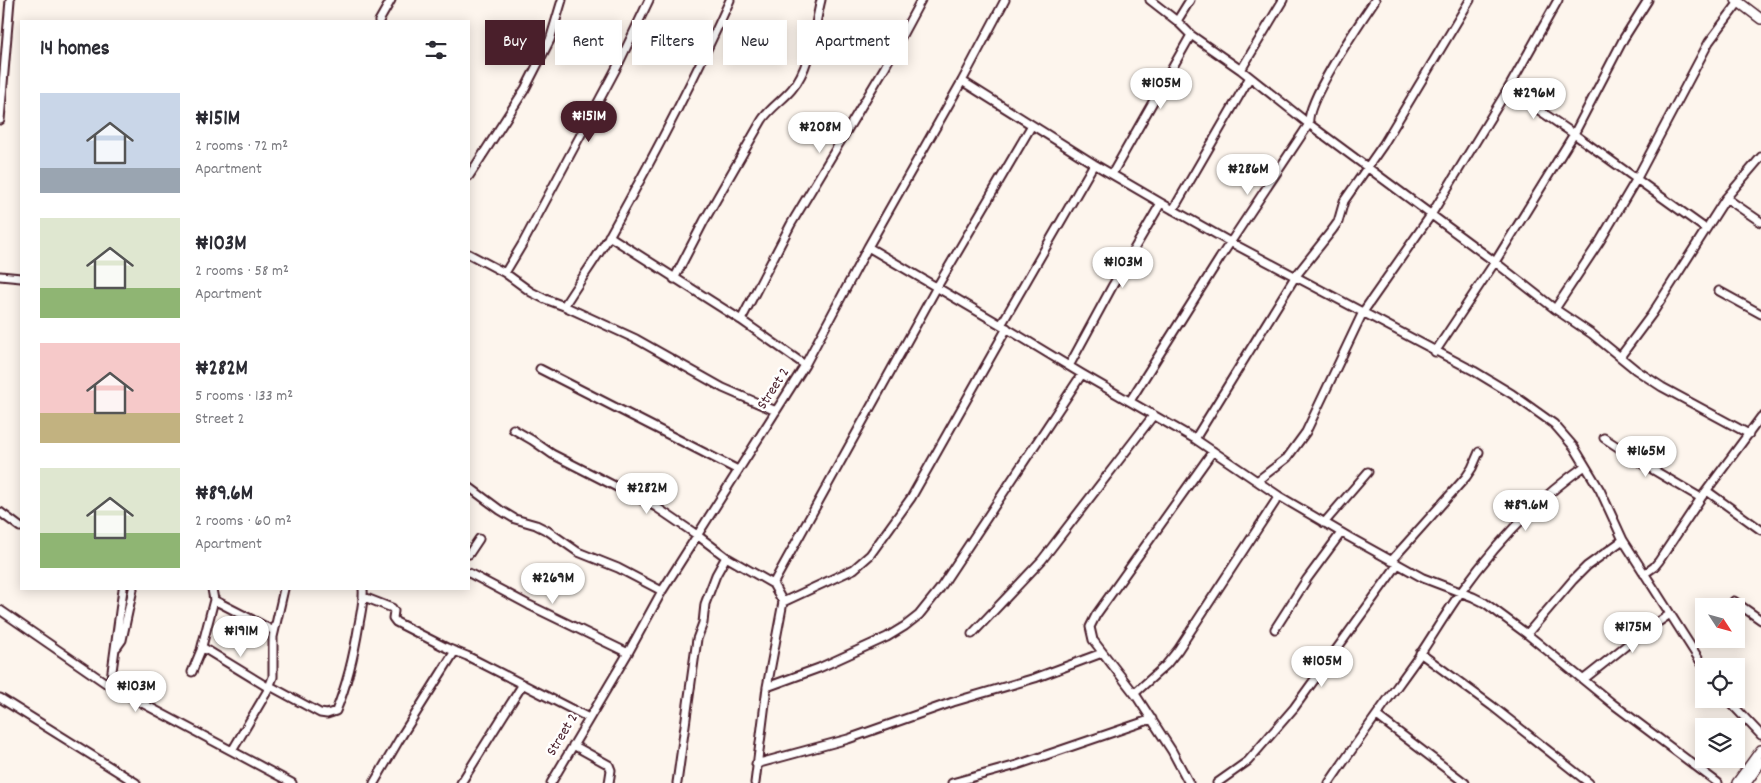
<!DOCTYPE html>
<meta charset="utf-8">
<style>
:root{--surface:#fff;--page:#f2f2f3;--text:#2b2b33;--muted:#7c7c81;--accent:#4a1f2b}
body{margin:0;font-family:Dekko,sans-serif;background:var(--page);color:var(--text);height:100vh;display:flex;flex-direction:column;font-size:19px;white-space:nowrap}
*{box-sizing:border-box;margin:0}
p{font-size:16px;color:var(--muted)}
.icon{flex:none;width:28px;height:28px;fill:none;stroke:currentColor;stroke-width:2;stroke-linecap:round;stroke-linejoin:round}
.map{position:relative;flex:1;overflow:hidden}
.panel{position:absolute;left:20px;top:20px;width:450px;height:570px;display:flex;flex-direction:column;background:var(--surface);border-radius:0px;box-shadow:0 2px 12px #0003}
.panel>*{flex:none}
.hud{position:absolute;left:485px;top:20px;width:475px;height:45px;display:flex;gap:10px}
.needle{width:32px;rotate:126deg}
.controls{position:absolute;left:1695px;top:598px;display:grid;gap:10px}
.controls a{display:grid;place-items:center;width:50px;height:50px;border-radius:0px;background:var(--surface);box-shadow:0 2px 12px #0003;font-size:25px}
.price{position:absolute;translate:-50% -42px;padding:0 11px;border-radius:18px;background:#fff;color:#222;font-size:16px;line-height:32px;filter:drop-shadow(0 1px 2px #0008)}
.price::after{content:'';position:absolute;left:50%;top:30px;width:15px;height:11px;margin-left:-8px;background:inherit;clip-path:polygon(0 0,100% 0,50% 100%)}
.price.current{background:var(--accent);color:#fff}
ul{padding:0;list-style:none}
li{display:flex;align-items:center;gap:15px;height:125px;padding:0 20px}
li span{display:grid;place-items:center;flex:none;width:140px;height:100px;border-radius:0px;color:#555}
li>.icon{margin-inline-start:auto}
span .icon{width:60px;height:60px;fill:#fffc;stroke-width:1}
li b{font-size:21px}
h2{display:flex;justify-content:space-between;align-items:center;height:60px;padding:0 20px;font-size:21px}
.pill{padding:0 18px;border-radius:0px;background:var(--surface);box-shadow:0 2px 12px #0003;font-size:18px;line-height:45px}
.pill.current{background:var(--accent);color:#fff}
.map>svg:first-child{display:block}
</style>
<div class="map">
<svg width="1761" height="783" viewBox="0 0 1761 783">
<rect width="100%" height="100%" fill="#fdf5ed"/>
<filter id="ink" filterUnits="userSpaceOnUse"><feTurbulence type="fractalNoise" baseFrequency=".02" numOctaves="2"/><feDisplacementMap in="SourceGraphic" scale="10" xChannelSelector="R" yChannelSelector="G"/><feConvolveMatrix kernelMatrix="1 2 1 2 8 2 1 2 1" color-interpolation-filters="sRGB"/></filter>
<g filter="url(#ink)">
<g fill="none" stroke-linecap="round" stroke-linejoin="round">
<defs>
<path id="minor" d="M1150,0L1177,21L1191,35L1241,70L1309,124L1495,262L1555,309L1592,334L1636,370L1662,387L1749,434
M379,21L391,0
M1177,21L1190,0
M1241,70L1283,0
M962,81L1094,164L1161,203L1230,242L1474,371L1512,394L1554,424L1574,447L1600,490L1623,540L1704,667
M1508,89L1574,134L1706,229
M0,120L10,0
M1112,174L1191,35
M469,176L525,89L550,40L562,0
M1726,198L1761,222
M1173,210L1250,77
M609,236L741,320L805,365
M868,247L1001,325L1082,374L1195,439L1279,496L1349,537L1423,578L1473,597L1485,603L1527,634L1613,704L1718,783
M469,254L505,273L531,292L545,299L564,306L636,339L723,388L776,411
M505,273L523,243L618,65L649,0
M0,276L21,278
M674,279L704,221L762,120C770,108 783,100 792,89C811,67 814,28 821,0
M1719,291L1761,314
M564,306C579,282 596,259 610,235C653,158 694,80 730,0
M1555,309L1600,241L1636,180L1709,42L1739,2
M741,320L791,224L885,67L921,0
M1001,325L1094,164
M1435,352L1495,262L1574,134L1624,38L1648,0
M1620,357L1652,314L1726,198L1761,157
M1069,366L1113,285L1161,203
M540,369L738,470
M1130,401L1220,258L1309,124C1305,102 1361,21 1375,0
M513,429L532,440L552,454L656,507L697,535L726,557L773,584L783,602
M1604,438L1645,465L1701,498
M1195,439L1295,277L1333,229L1338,222L1344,201L1383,145L1470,0
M1257,481L1287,458L1306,432L1363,312L1431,215L1508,89L1558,0
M469,487L500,510L515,519L536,525L548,531L578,552L618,568L662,591
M1707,491L1761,530
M0,512L20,527
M1324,523L1368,472
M469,554L479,539
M1391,561L1466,477L1472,468L1479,452
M469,573L529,605L628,653
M1644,574L1654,567L1659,561L1701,498L1761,417
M773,584L937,287L1032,125
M212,589L214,600L274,631
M364,597L392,608L394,611L393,618L396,622L447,648L467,656L589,718
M1734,601L1761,620
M0,610L110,686L292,783
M1275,629L1307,579L1341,533
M972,634L1042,560L1153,416
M1527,634L1573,580L1587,566L1623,540
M117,647L122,640L133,589
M202,647L269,688
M1420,653L1492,706L1589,783
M192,672L201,650L214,600
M1584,679L1637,637L1670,614
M110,686L123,589
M270,686L320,713L327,714L336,711C348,682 354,655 359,624C361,612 364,601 363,589
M767,687L819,668L887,637L905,626L919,615L939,590L1082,374
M1135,693L1166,665L1178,650L1279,496
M0,698L136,783
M1727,699L1761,735
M1377,716L1465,783
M573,745L609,765L611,770L609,783
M232,751L268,690L273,677V637L284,589
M756,764L848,739L953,702L1035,678L1102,653
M374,783L399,740L455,651
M461,783L523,684
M551,783L628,653L662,591L805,365L868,247L962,81L1005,0
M677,783L697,639L703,623L705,604L716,575L726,557
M755,783L767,687L783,602L854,569L870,555L911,498L1007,328
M952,783L1017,765L1152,719
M1189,783L1172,751L1137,697L1093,640L1090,627L1096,615L1213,451
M1217,783L1248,761L1294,708L1398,564
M1329,783C1358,740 1389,698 1419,656C1433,635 1446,613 1461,592C1495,545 1537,499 1585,466"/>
<path id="tertiary" d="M1736,0L1761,19
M1737,783L1761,750
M1746,783L1761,762"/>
</defs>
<!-- minor casing -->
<use href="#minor" stroke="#4a1f2b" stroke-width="11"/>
<!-- tertiary casing -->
<use href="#tertiary" stroke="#4a1f2b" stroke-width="12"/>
<!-- minor -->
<use href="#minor" stroke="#fff" stroke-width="7"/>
<!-- tertiary -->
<use href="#tertiary" stroke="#fff" stroke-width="9"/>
</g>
</g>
<g text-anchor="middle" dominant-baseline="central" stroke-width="5" stroke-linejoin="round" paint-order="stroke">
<!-- street labels -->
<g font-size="15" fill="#4a1f2b" stroke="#fff">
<text transform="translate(774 389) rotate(-57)">Street 2</text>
<text transform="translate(563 735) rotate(-59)">Street 2</text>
</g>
</g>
</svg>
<div class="controls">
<a><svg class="needle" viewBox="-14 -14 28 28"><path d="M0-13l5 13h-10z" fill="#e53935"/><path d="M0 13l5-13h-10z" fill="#7c7c81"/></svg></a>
<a><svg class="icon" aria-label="locate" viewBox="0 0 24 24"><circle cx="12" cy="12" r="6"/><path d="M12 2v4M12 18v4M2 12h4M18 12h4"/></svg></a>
<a><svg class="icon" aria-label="layers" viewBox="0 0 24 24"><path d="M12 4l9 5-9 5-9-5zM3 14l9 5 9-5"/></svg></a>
</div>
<b class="price" style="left:1161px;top:110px">₦105M</b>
<b class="price" style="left:1534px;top:120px">₦296M</b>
<b class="price current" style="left:589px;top:143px">₦151M</b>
<b class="price" style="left:820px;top:154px">₦208M</b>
<b class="price" style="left:1248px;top:196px">₦286M</b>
<b class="price" style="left:1123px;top:289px">₦103M</b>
<b class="price" style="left:1646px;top:478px">₦165M</b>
<b class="price" style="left:647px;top:515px">₦282M</b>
<b class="price" style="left:1526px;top:532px">₦89.6M</b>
<b class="price" style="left:553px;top:605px">₦269M</b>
<b class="price" style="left:1633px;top:654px">₦175M</b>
<b class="price" style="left:241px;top:658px">₦191M</b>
<b class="price" style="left:1322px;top:688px">₦105M</b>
<b class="price" style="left:136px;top:713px">₦103M</b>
<div class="hud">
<a class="pill current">Buy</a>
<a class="pill">Rent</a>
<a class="pill">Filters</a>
<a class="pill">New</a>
<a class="pill">Apartment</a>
</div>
<section class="panel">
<h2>14 homes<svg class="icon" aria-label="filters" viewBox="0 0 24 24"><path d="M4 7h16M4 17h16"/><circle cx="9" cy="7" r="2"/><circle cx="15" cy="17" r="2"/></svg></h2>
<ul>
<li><span style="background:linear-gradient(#c9d6e8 75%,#9aa5b1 0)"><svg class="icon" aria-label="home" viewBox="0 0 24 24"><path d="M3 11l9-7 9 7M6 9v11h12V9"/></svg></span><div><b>₦151M</b><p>2 rooms · 72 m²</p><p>Apartment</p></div></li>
<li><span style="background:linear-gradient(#dfe7d0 70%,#8fb573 0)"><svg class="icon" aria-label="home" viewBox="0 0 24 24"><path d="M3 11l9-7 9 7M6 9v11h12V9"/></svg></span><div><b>₦103M</b><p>2 rooms · 58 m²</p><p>Apartment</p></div></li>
<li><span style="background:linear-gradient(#f6c9c9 70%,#c2b280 0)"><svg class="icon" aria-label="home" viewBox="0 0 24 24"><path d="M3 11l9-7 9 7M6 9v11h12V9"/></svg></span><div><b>₦282M</b><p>5 rooms · 133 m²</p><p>Street 2</p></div></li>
<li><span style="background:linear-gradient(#dfe7d0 65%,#8fb573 0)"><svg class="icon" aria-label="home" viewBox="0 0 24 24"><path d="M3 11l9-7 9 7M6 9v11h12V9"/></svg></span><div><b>₦89.6M</b><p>2 rooms · 60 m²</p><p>Apartment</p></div></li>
</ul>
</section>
</div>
